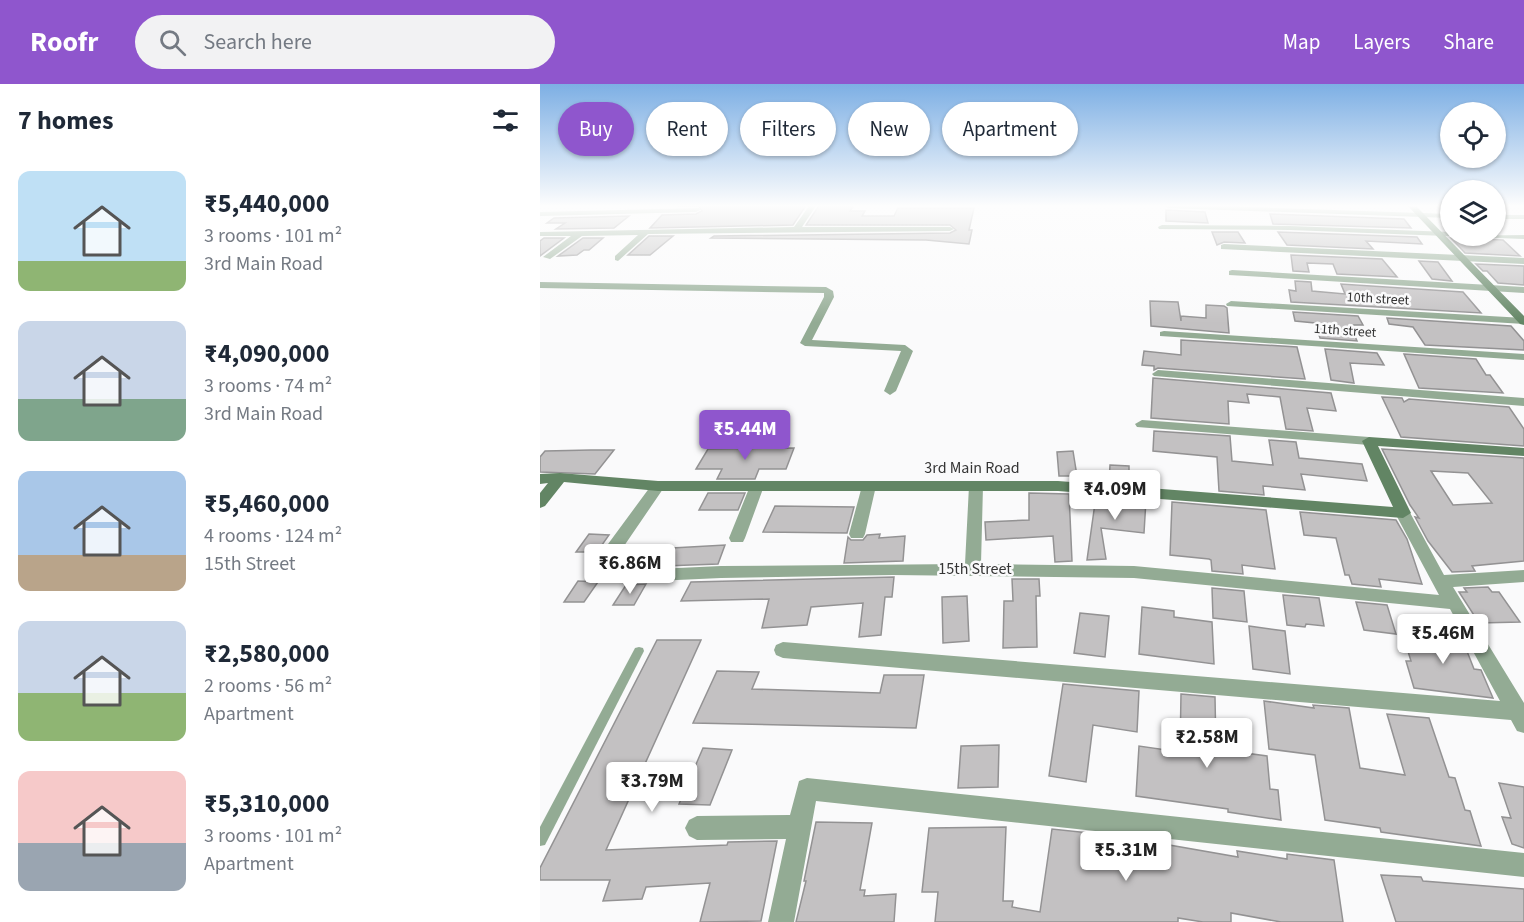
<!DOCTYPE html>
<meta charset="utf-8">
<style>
:root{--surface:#fff;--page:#f2f2f3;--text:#1f2937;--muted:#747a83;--accent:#8f56cd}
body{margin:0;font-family:"Source Sans 3",sans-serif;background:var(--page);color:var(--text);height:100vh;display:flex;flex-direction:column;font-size:22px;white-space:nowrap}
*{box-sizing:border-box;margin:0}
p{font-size:20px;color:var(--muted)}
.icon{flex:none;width:33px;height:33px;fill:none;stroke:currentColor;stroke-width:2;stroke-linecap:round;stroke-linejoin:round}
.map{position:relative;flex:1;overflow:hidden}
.drawer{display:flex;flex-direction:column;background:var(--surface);width:540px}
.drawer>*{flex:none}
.guide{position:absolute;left:18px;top:18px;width:570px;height:54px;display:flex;gap:12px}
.tools{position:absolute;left:900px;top:18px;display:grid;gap:12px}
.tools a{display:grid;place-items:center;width:66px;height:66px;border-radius:50%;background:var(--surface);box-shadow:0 2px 4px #0004;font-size:30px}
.price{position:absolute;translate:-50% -51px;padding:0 14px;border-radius:6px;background:#fff;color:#222;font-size:20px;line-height:39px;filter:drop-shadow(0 2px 3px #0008)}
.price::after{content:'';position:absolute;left:50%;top:36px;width:18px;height:14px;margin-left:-9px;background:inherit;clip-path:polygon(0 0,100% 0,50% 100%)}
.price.active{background:var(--accent);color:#fff}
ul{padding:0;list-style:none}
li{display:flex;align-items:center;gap:18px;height:150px;padding:0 18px}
li span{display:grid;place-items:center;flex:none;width:168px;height:120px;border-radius:12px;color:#555}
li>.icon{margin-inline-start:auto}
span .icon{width:72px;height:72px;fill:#fffc;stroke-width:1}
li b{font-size:26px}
h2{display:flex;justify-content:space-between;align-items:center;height:72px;padding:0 18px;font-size:26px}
.tag{padding:0 21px;border-radius:27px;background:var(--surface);box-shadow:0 2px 4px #0004;font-size:21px;line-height:54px}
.tag.active{background:var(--accent);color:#fff}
header{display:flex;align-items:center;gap:36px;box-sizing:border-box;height:84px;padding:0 30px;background:var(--accent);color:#fff}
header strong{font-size:28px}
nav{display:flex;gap:33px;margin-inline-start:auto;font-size:21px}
.search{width:420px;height:54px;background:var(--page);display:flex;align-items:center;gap:15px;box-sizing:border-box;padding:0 21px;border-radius:33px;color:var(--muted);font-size:22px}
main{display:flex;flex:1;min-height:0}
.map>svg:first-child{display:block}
</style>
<header>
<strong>Roofr</strong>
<div class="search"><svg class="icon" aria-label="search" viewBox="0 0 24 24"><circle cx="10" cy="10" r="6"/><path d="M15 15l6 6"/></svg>Search here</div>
<nav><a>Map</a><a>Layers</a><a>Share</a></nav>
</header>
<main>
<section class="drawer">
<h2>7 homes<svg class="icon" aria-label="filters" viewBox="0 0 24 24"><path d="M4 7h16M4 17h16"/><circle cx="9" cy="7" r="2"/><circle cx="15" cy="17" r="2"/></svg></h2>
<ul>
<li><span style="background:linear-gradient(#bfe0f5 75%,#8fb573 0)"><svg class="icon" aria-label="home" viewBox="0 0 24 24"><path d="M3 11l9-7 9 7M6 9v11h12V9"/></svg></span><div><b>₹5,440,000</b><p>3 rooms · 101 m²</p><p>3rd Main Road</p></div></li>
<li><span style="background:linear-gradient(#c9d6e8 65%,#7fa58c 0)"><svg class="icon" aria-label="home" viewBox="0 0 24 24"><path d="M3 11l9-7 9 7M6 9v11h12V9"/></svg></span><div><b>₹4,090,000</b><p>3 rooms · 74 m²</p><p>3rd Main Road</p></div></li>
<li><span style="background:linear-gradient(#a9c7e8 70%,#b9a48a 0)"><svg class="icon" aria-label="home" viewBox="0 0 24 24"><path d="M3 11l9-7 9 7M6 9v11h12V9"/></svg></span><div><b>₹5,460,000</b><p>4 rooms · 124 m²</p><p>15th Street</p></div></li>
<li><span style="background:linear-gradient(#c9d6e8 60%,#8fb573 0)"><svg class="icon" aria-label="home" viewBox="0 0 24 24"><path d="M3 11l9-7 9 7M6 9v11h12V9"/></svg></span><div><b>₹2,580,000</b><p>2 rooms · 56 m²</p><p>Apartment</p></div></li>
<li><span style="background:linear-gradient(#f6c9c9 60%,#9aa5b1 0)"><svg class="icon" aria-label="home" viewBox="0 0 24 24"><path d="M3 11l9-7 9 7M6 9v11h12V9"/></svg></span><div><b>₹5,310,000</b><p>3 rooms · 101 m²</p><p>Apartment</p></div></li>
</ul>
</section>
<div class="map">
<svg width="984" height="838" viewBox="0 0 984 838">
<rect width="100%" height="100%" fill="#fafafb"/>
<!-- building -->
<path fill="#c3c1c2" stroke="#939293" stroke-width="1.5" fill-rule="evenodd" d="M138,122H175L173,123H265L253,141L110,144L122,131L156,130L162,127L159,122Z
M278,123H313L310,127H325L322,132H354L358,124H434L429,146H432L429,160L386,156L171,154L174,152L410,149L416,146L410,141H266Z
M626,126L665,128L668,139L626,137Z
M730,130L864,135L871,144L733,140Z
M89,132L74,144L16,145L25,139H7L14,134Z
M672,148H698L705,159L684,158L677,161Z
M738,148L877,153L882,160L826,157L833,165L747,161Z
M109,152H133L110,171H88Z
M4,154H24L0,172V157Z
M43,154H63L49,166H44L37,171L18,172Z
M911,154L963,156L980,172L925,169Z
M751,171L842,175L857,193L797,190L793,180L767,179L769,188L753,187Z
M879,177L898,178L912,197L892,195Z
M936,180L984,182V201L958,199L947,187H943Z
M755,197L771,198L772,207L805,210L801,200L923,208L941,229L751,218L749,206L756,207Z
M610,217L638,218L641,237V232L666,234V221L684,222L687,224L689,249L611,242Z
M753,228L818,232L823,241H810L817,257L780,254L775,239L755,237Z
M847,234L971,242L984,257V266L885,261L873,243L849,240Z
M641,256L757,263L765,295L618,284L614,286V282L602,281L604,267L641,271Z
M785,265L837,269L844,281L810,279L814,299L791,296Z
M864,270L936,275L946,291H950L963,309L879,304Z
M613,294L791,309L796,327L767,324L773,347L746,345L740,313L707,310L709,319L688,317L689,340L611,334Z
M842,313L862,314L864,318L869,315L969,323L984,345V362L861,353Z
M614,347L690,352L692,377L733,381L729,356L756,358L759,374L822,380L827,397L761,390L765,406L723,402L724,411L679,407L677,373L613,367Z
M254,364L246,385H219L215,395H177L182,385H156L168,365Z
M842,365L984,374V477L932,482L935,487L912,488L888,457L875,433L879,434L870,421ZM891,387L928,389L952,419L913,421Z
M51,366H74L55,390L0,388V373L5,367Z
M533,367L537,392H519L517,368Z
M570,381L589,382V400L569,399Z
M168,409H205L198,426H159Z
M489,409L529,410L532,477L515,478L513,452L446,456L445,438L489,436Z
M556,412L606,416L604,449L561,444L566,475L547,476Z
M632,418L726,426L735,485L702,481L703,490L672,487L671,476L669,475L630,471Z
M235,422L314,423L307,449L223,448Z
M760,428L856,436L867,455L882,500L839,495L841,503L812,500L809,491H805L796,454L764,451Z
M49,450L69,451L57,468H36Z
M340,450L339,454L365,452L363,477L304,479L308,453L311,456H323L327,451Z
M185,461L178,480L124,482L132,464Z
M354,493L352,513H345L341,551L319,553L323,519L271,523L267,541L222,544L229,515L141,517L151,498Z
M472,495H499L500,512H496L497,563L463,564L464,517H473Z
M38,497L58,498L44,518H24Z
M106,500L94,521H73L86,501Z
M948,503L952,508H959L980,538L939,539L919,508H927L924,504Z
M672,504L704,507L707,538L673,534Z
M743,511L779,514L784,542L766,540L765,543L747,541Z
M427,512L429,557L403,559L402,513Z
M816,518L847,521L856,550L824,546Z
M602,523L634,527V533L672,538L674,580L599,570Z
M540,529L569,532L565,573L534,569Z
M709,542L745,547L750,590L713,585Z
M861,545L921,552L934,585L941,586L953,614L874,604L866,577H871Z
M117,556H161L66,766L187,761L188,758L237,757L221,837L160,838L170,799L106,803L102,815L63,817L70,796H0V784Z
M177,587L219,588L212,605L340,609L344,591H384L376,644L153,639Z
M523,600L599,607L597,648L553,641L546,698L509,692Z
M641,610L675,613L676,665L727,672L730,705L738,706L741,736L688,728V725L596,712L599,662L640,668Z
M724,617L774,624L773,621L809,624L820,684L865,691L847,630L889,634L909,693L915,694L925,726L930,727L941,762L841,748L840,744L785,736L775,671L729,665Z
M459,661L458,703L418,704L421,662Z
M163,664L192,666L170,721L139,720Z
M959,699L984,703V764L972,760L962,733L971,734Z
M276,738L332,739L320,806H325L324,812L356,810L354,838H256L266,797H264Z
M466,743L463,817H473L472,823L500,828L512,745L578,752L698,773L697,767L747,775V770L794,776L803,838H741L691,829V838H663L638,834V838H395L398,808H382L389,744Z
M841,791L881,793L883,797L984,805V838H856Z"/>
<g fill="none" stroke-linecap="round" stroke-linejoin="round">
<!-- lane -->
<path fill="#93ab94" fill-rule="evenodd" d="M99,563L103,564L104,567L5,761L0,762V743L95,564Z"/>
<!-- street -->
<path fill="#93ab94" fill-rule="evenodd" d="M269,122H276L262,143H410L414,145L410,147L108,150L78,177L75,176V172L98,151L42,152L10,175L3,173L31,152H0V148L254,143Z
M624,122H678L910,130V134L628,124Z
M159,124L160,126L156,128L0,132V128Z
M956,131H984V135H956Z
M622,141L750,142L910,148V152L984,151V155L750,146L619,145L618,143Z
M684,160L984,174V180L681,165V161Z
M692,186L984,203V209L689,191V187Z
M0,198L286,203L293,207L294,213L272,256L365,261L373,267L356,307L350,311L344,307L361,267L265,262L260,259L284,213V209L0,204Z
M691,217L984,234V240L687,222L686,220Z
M624,247L984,270V276L620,252V248Z
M618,286L984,314V322L614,292L612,290Z
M602,336L829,353L836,357L829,361L597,343L595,340Z
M118,397L125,402L69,484L73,487L181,482L425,480L429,402L436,397L443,402L441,480L594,482L899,511L855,429L858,425H868L904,491L984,486V498L913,503L984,619V649L977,647L971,636L243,574L236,571L234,566L236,561L243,558L960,617L910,525L594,494L353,491L181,494L71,499L53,491L51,487L57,475L113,399Z
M217,397L224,402L205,454L203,458H191L189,454L210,402Z
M329,397L336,402L325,450L323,454H311L309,450L322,402Z
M267,694L984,769V793L276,717L254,838H228L246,755L157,756L149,752L145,744L149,736L157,732L250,731L259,697Z"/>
<!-- secondary -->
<path fill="#628564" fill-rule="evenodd" d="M868,122H876L984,232V241L980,240Z
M829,353L984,364V372L838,362L871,429L863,434L518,407H118L24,398L5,422L0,424V409L8,399L0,400V390L20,389L118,397H518L853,423L822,357Z"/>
</g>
<!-- sky -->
<linearGradient id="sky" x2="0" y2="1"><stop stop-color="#7dafe4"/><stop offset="0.51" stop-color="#fdfdfd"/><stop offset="1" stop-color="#fdfdfd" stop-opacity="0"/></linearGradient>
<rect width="984" height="239" fill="url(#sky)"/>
<g text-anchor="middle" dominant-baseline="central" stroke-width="5" stroke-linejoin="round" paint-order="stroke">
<!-- far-street labels -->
<g font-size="14" fill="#353535" stroke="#fafafb">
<text transform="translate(838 215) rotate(3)">10th street</text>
<text transform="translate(805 247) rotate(4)">11th street</text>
</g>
<!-- street labels -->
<g font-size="16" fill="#353535" stroke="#fafafb">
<text x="432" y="384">3rd Main Road</text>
<text x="435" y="485">15th Street</text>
</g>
</g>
</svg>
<div class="tools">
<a><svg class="icon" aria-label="locate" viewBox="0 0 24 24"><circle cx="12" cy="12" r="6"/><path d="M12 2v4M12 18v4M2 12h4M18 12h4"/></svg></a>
<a><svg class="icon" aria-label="layers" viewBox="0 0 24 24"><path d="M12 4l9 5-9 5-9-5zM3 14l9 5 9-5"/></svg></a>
</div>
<b class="price active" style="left:205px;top:377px">₹5.44M</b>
<b class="price" style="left:575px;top:437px">₹4.09M</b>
<b class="price" style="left:90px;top:511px">₹6.86M</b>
<b class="price" style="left:903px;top:581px">₹5.46M</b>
<b class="price" style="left:667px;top:685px">₹2.58M</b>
<b class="price" style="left:112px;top:729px">₹3.79M</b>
<b class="price" style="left:586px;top:798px">₹5.31M</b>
<div class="guide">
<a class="tag active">Buy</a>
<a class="tag">Rent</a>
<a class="tag">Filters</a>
<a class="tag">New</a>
<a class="tag">Apartment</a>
</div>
</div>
</main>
